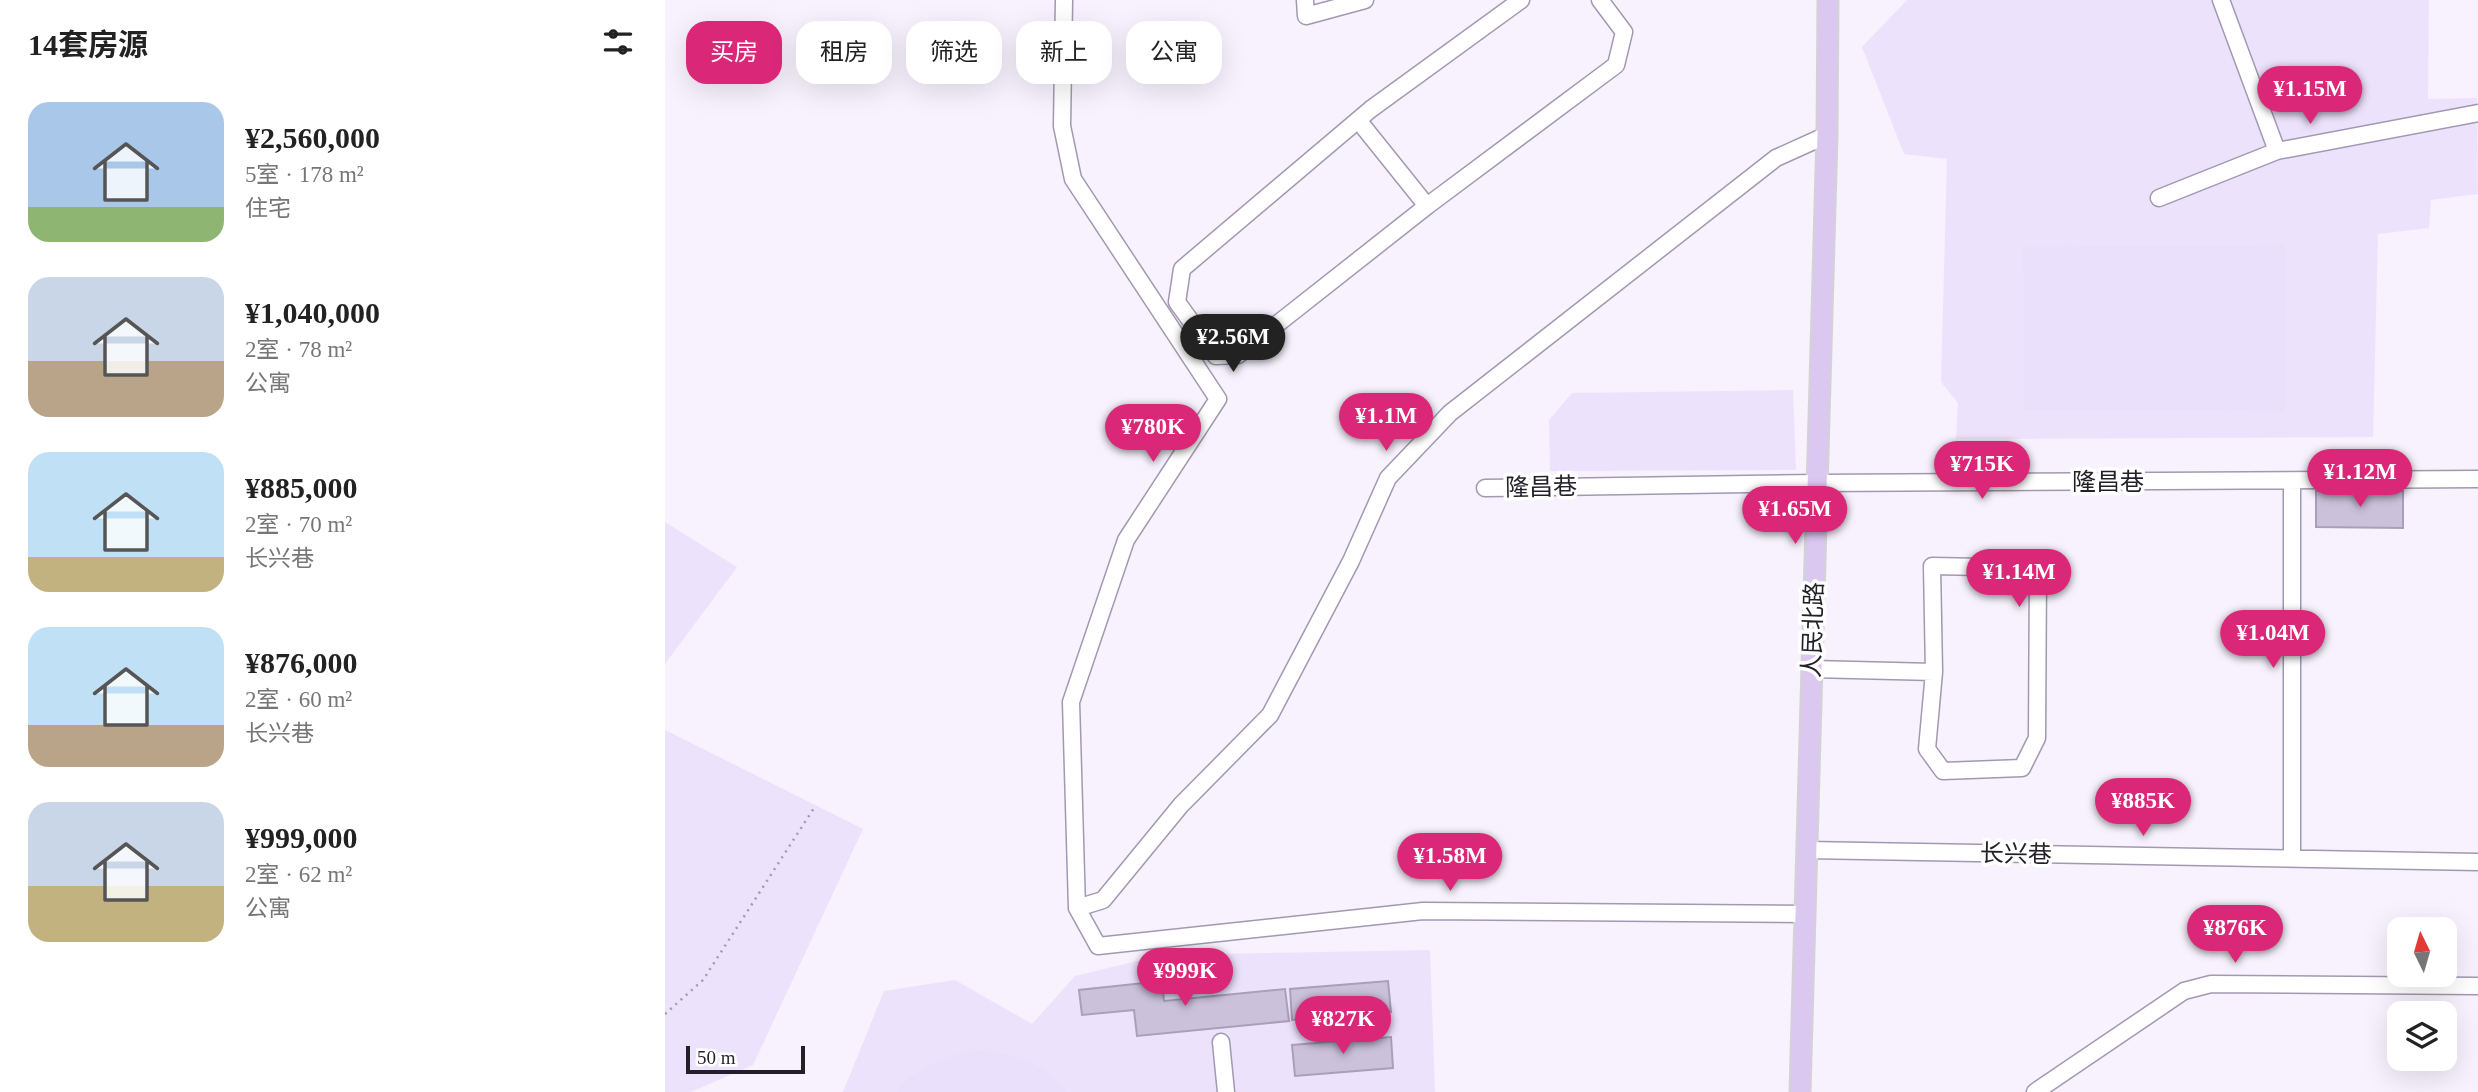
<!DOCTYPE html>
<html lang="zh">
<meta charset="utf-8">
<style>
:root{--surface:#fff;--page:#f6f6f6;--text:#222;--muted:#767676;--accent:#db2777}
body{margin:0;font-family:"Times New Roman","Noto Sans SC",serif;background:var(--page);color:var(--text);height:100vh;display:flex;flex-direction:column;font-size:26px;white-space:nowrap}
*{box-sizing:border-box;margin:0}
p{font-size:23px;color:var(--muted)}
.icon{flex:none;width:38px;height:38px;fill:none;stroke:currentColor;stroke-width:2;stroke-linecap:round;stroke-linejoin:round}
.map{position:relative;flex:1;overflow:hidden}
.sheet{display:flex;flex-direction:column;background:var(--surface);width:665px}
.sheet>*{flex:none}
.top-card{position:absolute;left:21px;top:21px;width:665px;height:63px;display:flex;gap:14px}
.needle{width:46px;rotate:355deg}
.tools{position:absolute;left:1722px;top:917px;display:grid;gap:14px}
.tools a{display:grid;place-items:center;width:70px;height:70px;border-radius:14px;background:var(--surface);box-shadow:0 7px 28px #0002;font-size:35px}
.scale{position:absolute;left:21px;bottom:18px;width:119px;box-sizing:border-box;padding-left:7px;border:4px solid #231f28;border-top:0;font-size:19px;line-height:24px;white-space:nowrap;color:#231f28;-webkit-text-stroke:5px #fff;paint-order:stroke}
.price{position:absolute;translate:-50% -60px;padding:0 16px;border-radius:24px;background:var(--accent);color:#fff;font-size:23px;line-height:46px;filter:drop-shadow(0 2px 4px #0008)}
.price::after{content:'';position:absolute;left:50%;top:42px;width:21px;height:16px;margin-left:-10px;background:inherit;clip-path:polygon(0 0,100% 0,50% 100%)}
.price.active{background:#222;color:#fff}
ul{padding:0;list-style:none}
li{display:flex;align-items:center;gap:21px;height:175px;padding:0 28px}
li span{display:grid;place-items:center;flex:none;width:196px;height:140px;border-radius:21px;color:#555}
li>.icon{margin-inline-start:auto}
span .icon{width:84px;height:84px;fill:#fffc;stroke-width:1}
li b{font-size:30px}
h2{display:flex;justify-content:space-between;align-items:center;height:84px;padding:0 28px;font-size:30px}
.pill{padding:0 24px;border-radius:21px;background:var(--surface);box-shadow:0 7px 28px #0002;font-size:24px;line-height:63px}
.pill.active{background:var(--accent);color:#fff}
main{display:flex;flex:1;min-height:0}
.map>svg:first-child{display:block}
</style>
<main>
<section class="sheet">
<h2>14套房源<svg class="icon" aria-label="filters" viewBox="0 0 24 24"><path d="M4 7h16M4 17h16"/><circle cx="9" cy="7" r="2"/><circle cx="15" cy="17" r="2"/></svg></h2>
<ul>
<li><span style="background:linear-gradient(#a9c7e8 75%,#8fb573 0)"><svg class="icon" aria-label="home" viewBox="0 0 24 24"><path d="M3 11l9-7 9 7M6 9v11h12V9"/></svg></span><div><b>¥2,560,000</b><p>5室 · 178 m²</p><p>住宅</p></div></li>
<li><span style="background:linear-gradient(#c9d6e8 60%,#b9a48a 0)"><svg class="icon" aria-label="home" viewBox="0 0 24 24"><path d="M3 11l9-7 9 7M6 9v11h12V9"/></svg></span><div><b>¥1,040,000</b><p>2室 · 78 m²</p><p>公寓</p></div></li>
<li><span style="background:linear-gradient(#bfe0f5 75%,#c2b280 0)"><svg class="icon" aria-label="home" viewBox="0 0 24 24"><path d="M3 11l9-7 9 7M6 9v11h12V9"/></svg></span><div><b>¥885,000</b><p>2室 · 70 m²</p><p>长兴巷</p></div></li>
<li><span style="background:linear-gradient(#bfe0f5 70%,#b9a48a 0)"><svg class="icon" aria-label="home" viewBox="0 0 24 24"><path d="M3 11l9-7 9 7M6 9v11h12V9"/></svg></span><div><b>¥876,000</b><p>2室 · 60 m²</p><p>长兴巷</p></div></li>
<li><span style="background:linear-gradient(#c9d6e8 60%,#c2b280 0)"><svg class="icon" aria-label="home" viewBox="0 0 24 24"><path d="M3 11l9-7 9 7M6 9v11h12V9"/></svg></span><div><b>¥999,000</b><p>2室 · 62 m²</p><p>公寓</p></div></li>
</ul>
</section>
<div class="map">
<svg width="1813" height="1092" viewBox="0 0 1813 1092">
<rect width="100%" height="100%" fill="#f7f2fd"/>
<!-- built -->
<path fill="#ede2fc" d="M1242,0H1764L1763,99L1812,98L1813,194L1766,200L1764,228L1713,234L1708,437L1291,439L1293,403L1276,382L1282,159L1239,154L1197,47Z
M1128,390L1131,470L885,471L884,420L907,393Z
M0,522L72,567L0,664Z
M0,730L198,829L88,1065L26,1092H0Z
M765,950L770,1092H178L219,991L290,980L367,1024L410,976L497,955Z"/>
<!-- green -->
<path fill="#ebe0fb" d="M1620,245V411L1359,410L1358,247Z
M314,1050C350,1053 379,1061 401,1092H231C251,1065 282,1055 314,1050Z"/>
<!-- building -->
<path fill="#ccc1db" stroke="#a99fb8" stroke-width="2" d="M1651,491H1738V528L1651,527Z
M497,981L499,1001L620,989L624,1021L472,1036L469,1010L417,1015L414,990Z
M723,981L726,1012L627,1020L625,989Z
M726,1037L728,1068L630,1076L627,1045Z"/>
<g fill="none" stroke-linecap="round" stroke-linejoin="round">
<defs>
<path id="minor" d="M399,0L397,126L408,179L553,399L461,540L406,702L412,908L433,946L758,911L1140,914
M640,0L641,16L700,0
M856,0L706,109L517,269L512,302L551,356L573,355L762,206L951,65L959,32L935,0
M1556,0L1612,151
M693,120L762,206
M1494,198L1612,151L1813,113
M1627,482V858
M820,488L1152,483L1813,479
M1147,669L1269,672L1267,566L1373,568L1372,738L1357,768L1278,771L1262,749L1269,672
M1142,850L1813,862
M412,908L438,900L516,805L605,715L686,561L723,478L785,413L1111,158L1162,135
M556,1042L561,1092
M1370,1092L1519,991L1546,984L1813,986"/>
<path id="major" d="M1135,1092L1162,135L1163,0"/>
</defs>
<!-- minor casing -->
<use href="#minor" stroke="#a398b1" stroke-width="19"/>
<!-- major casing -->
<use href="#major" stroke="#d3d2d4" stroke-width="23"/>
<!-- path -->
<path stroke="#a09ca6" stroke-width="2.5" stroke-dasharray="2 5" stroke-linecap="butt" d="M0,1014L38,980L149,808"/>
<!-- minor -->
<use href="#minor" stroke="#fff" stroke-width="16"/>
<!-- major -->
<use href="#major" stroke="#dbc8f1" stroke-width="19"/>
</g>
<g text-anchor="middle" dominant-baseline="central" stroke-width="7" stroke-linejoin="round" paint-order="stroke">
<!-- street labels -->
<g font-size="24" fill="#231f28" stroke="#fff">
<text x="1443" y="482">隆昌巷</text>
<text transform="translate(876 487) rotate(-1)">隆昌巷</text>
<text transform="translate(1148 630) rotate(-88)">人民北路</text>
<text transform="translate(1351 854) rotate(1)">长兴巷</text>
</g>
</g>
</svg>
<div class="tools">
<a><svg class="needle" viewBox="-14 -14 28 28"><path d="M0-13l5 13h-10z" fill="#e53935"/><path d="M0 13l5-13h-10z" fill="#767676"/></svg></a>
<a><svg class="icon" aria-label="layers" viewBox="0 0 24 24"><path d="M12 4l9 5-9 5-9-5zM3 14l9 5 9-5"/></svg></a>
</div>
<div class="scale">50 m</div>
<b class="price" style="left:1645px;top:126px">¥1.15M</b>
<b class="price active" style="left:568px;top:374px">¥2.56M</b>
<b class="price" style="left:721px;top:453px">¥1.1M</b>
<b class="price" style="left:488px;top:464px">¥780K</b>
<b class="price" style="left:1317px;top:501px">¥715K</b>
<b class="price" style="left:1695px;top:509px">¥1.12M</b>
<b class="price" style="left:1130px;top:546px">¥1.65M</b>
<b class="price" style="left:1354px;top:609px">¥1.14M</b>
<b class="price" style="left:1608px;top:670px">¥1.04M</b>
<b class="price" style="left:1478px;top:838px">¥885K</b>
<b class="price" style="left:785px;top:893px">¥1.58M</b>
<b class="price" style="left:1570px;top:965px">¥876K</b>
<b class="price" style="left:520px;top:1008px">¥999K</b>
<b class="price" style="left:678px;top:1056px">¥827K</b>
<div class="top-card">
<a class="pill active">买房</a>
<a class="pill">租房</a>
<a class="pill">筛选</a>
<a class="pill">新上</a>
<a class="pill">公寓</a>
</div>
</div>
</main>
